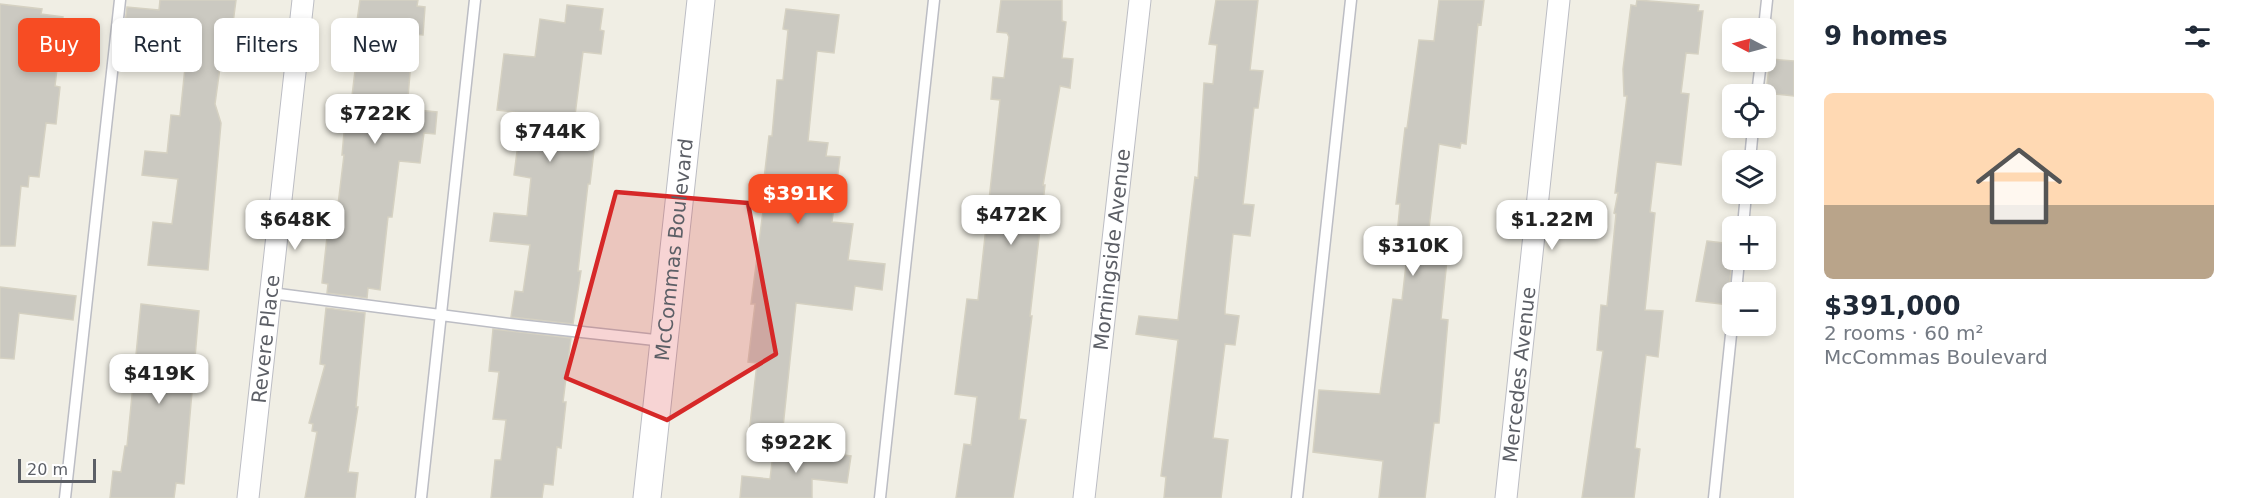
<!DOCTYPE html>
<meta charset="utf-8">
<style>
:root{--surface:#fff;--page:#f6f6f7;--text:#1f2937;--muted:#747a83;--line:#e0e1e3;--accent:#f74c23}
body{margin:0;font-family:"DejaVu Sans",sans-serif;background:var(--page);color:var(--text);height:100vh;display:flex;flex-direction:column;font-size:22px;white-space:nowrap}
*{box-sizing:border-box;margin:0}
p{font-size:20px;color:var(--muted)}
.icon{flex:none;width:33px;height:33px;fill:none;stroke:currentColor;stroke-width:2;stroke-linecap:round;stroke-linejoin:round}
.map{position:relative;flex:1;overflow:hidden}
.drawer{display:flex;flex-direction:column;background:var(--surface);width:450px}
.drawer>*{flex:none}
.banner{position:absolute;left:18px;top:18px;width:570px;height:54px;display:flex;gap:12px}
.needle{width:39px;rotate:276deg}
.tools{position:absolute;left:1722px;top:18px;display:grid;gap:12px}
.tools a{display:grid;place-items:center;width:54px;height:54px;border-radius:9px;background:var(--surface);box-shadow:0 3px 9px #0003;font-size:30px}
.scale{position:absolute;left:18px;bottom:15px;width:78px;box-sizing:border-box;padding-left:6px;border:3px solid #5c5f66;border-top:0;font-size:16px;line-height:21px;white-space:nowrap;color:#5c5f66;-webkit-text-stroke:4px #fff;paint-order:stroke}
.price{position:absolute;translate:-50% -51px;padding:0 14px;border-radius:12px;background:#fff;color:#222;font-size:20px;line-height:39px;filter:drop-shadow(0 2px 3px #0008)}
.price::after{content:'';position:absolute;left:50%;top:36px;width:18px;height:14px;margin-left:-9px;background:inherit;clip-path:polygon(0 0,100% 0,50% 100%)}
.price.selected{background:var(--accent);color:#fff}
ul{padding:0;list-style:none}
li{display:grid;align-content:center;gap:12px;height:318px;padding:0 30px}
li+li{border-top:2px solid var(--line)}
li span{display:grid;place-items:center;height:186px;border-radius:9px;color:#555}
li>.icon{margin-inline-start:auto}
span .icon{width:108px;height:108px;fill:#fffc;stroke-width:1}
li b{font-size:26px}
h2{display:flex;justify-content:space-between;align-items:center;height:72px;padding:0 30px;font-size:26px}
.chip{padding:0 21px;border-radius:9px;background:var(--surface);box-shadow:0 3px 9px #0003;font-size:21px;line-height:54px}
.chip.selected{background:var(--accent);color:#fff}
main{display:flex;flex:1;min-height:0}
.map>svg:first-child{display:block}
</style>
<main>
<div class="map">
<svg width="1794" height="498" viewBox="0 0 1794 498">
<rect width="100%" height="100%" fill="#f0eee4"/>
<!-- building -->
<path fill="#cbc9c1" stroke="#d5d1c2" stroke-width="1.5" d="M160,0H236L229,54L222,53L215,104L221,123L208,270L148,265L153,222L172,224L178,179L142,175L145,151L167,153L171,115L180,116L187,48L123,41L127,7L159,10Z
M360,0H418L417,6L425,7L423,35L400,33L411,61L407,109L437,112L435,134L424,133L420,163L399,161L392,217H388L380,290L368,288L367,298L327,293L328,284L322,283L327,237L334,238L344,155H342L345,122L347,123L349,103L351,104L361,21H357Z
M1001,0H1062V21L1066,22L1062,58L1073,59L1070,88L1060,86L1043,185H1045L1030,316H1032L1019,419L1026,420L1013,498H956L964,444L971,445L977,397L955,394L967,299L978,300L1000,100L991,99L993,77L1004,78L1009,37L1007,33L997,32Z
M1216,0H1258L1250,70L1263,71L1258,108H1254L1243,204L1254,205L1250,236L1233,234L1225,309V314L1239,316L1235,345L1225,344L1213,438L1228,440L1221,498H1164L1166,477L1161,476L1178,340L1136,334L1139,316L1178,320L1195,177L1198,178L1204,83L1213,84L1217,45L1209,44Z
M1439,0H1484L1481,25L1478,24L1466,144L1461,143L1460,148L1439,144L1429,228L1450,230L1441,319L1448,320L1439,423H1434L1425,498H1379L1383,461L1313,452L1319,390L1380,394L1393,299L1402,300L1408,247L1396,246L1400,204H1396L1405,128H1407L1419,40L1434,41Z
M1637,0L1699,5L1698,11H1703L1698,54L1686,53L1681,93L1689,94L1681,165L1656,162L1650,212L1655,213L1645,310L1663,311L1658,357L1646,355L1635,448L1640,449L1634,498H1582L1603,351L1597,350L1601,305L1607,306L1616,214L1614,213L1618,193H1615L1627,96H1624L1623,69L1631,5L1636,6Z
M0,4L42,9L41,14L63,17L55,86L60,87L56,124L46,123L39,177L29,176L28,187L21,186L15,246H0Z
M567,5L603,9L600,30L604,31L601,54L583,52L572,139L595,142L590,184H588L578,271H581L573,324L511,317L515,291L523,292L530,245L490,241L494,213L527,216L531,178L514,175L522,113L497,110L504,54L535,57L540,19L565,23Z
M786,9L839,15L834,53L817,51L808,141L828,143L826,156L840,157L832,222L853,224L848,260L885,264L882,290L855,286L852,310L796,303L782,437L749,434L757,363L748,362L755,304H751L767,180L764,179L769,136H772L777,80H783L788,30L783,29Z
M1770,59L1794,61V96L1766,93Z
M1707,241L1732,244L1729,305L1696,301Z
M0,287L76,296L73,320L19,313L14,359L0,358Z
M141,304L199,311L184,484L176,483L174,498H110L113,471L121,472L125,446H127Z
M326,308L365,313L356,407H358L348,472L358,473L355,498H305L317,432L312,431L313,424L309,423L325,365L320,364Z
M493,329L571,338L563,402H566L561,448L557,447L553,485L544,484L542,498H491L495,460H501L506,420L493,419L499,372L489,371Z
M774,446L851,456L847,483L812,479V498H740L742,476L770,479Z"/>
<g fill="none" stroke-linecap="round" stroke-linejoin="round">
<defs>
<path id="service" d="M1764,28L1767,0
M1757,94L1761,62
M1750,160L1753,128
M1743,226L1746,194
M1736,292L1739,260
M271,293L518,325L664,341
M65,498L120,0
M421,498L475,0
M880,498L934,0
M1297,498L1351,0
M1714,498L1732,325"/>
<g id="minor">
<path id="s1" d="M248,498L303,0"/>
<path id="s2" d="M1084,498L1140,0"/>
<path id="s3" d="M1506,498L1559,0"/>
</g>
<g id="tertiary">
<path id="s4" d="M647,498L701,0"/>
</g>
</defs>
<!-- service casing -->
<use href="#service" stroke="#bcbdc4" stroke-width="13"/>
<!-- minor casing -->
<use href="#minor" stroke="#bcbdc4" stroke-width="23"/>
<!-- tertiary casing -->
<use href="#tertiary" stroke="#bcbdc4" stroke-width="29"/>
<!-- service -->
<use href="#service" stroke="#fff" stroke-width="10"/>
<!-- minor -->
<use href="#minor" stroke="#fff" stroke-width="21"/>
<!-- tertiary -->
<use href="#tertiary" stroke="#fff" stroke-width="27"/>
</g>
<!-- marked area -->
<path fill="#d62828" fill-opacity="0.2" stroke="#d62828" stroke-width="4.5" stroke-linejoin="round" d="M616,192L748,203L776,354L667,420L566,378Z"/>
<g text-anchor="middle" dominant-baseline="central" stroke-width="5" stroke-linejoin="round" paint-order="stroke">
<!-- street labels -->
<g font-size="20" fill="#5c5f66" stroke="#fff">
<text stroke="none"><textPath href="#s4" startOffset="250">McCommas Boulevard</textPath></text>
<text stroke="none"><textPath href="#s2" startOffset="250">Morningside Avenue</textPath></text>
<text stroke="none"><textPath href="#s1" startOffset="160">Revere Place</textPath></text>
<text stroke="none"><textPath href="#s3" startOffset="124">Mercedes Avenue</textPath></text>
</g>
</g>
</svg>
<div class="tools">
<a><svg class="needle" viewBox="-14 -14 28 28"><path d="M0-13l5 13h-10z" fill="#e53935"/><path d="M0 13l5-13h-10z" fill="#747a83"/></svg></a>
<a><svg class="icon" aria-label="locate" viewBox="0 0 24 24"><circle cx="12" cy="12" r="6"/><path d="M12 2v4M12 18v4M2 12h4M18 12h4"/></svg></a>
<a><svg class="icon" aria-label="layers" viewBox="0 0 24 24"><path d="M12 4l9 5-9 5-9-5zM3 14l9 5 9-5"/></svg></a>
<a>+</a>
<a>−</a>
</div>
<div class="scale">20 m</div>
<b class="price" style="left:375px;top:145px">$722K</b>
<b class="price" style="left:550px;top:163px">$744K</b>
<b class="price selected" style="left:798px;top:225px">$391K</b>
<b class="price" style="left:1011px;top:246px">$472K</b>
<b class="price" style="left:295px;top:251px">$648K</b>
<b class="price" style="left:1552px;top:251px">$1.22M</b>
<b class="price" style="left:1413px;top:277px">$310K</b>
<b class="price" style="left:159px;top:405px">$419K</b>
<b class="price" style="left:796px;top:474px">$922K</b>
<div class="banner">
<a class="chip selected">Buy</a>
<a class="chip">Rent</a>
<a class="chip">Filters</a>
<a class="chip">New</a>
</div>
</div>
<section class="drawer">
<h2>9 homes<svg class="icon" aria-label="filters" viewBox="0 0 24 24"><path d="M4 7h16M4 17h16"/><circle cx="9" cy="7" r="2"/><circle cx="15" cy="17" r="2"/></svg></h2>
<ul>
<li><span style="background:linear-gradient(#ffd9b3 60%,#b9a48a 0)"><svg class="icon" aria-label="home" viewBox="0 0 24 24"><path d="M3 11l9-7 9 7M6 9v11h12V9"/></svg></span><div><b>$391,000</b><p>2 rooms · 60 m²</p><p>McCommas Boulevard</p></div></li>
</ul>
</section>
</main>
